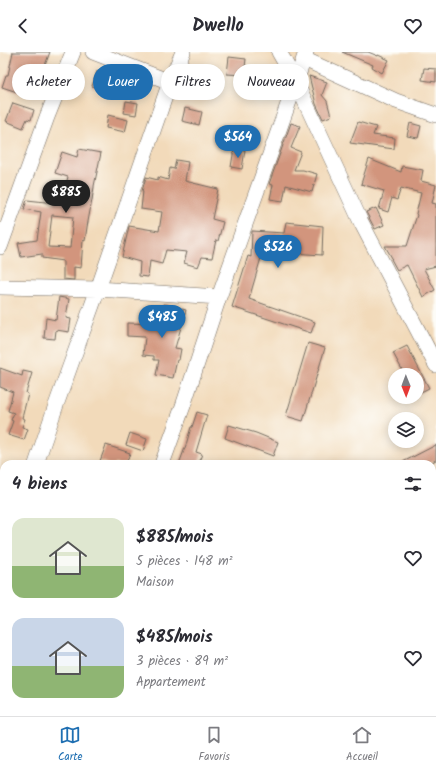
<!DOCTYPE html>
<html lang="fr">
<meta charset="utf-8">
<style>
:root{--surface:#fff;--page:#f2f2f3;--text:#2b2b33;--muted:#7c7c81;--line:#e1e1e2;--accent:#1f6fb2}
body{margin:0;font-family:Kalam,sans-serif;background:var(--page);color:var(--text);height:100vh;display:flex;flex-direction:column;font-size:15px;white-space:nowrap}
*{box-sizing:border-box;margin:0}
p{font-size:13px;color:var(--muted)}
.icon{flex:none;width:22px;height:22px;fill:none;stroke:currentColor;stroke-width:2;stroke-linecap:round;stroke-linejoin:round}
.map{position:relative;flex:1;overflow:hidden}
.sheet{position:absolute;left:0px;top:408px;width:436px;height:256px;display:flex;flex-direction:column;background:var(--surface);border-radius:12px 12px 0 0;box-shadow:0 2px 10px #0003}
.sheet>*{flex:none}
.hud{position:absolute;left:12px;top:12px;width:412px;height:36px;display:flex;gap:8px}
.needle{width:26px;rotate:179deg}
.tools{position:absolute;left:388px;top:316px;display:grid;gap:8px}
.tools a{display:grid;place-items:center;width:36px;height:36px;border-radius:50%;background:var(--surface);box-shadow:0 2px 10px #0003;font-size:20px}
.price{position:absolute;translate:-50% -34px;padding:0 9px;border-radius:14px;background:var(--accent);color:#fff;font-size:13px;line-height:26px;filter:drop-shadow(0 1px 2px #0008)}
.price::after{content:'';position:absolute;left:50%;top:24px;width:12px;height:9px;margin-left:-6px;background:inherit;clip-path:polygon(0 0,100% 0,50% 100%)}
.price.on{background:#222;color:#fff}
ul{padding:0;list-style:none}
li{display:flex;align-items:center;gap:12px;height:100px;padding:0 12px}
li span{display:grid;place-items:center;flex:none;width:112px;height:80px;border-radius:12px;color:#555}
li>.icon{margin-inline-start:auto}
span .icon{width:48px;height:48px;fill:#fffc;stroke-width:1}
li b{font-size:17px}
h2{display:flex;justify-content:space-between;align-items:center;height:48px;padding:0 12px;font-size:17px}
.pill{padding:0 14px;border-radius:18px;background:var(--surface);box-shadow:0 2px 10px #0003;font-size:14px;line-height:36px}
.pill.on{background:var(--accent);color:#fff}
header{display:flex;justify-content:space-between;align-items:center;height:52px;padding:0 12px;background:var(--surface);font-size:18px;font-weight:700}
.tab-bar{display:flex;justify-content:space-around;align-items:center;height:56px;border-top:1px solid var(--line);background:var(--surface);font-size:11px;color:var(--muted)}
.tab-bar a{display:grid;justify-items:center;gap:2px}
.tab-bar .on{color:var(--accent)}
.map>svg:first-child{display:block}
</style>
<header><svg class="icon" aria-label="back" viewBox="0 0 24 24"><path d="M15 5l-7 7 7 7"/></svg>Dwello<svg class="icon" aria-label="heart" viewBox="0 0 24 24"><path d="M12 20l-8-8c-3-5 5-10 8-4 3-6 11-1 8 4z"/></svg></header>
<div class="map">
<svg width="436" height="664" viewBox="0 0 436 664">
<rect width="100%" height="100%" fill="#fdfcf7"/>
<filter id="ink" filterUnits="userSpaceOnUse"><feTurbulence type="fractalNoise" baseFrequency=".025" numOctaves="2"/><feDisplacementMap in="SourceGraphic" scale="8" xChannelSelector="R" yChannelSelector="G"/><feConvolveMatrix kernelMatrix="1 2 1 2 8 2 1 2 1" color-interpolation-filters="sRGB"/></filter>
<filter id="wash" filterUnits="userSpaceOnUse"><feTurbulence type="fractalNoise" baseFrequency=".012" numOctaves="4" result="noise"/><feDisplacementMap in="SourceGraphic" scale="16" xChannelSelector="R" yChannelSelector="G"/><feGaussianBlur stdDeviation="0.9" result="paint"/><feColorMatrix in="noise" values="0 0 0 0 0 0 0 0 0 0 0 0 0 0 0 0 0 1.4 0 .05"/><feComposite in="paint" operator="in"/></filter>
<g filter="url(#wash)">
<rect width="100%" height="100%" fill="#f2daba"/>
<g id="blocks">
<!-- building -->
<path fill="#d2957d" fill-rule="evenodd" d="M13,0H50L42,21L47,23L43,35L24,29L20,41L2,35L6,23H8Z
M342,0H368L378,4V3L389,8L382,21L372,15L373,13Z
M229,5L246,7L244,23L227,22Z
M424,16L436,17V30L422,28Z
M97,19L109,23L104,38L92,34Z
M261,21L270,24L266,46L256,44Z
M309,24L327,30L322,43L327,49L331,64L323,67L316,52Z
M126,49L138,51L136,63L124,61Z
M13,51L34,58L31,68L27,67L23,76L6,69Z
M185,56L202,60L199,73L182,69Z
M108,63L128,68L125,80L106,76Z
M358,70L376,75L373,83L395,86L394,97L350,91Z
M291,71L300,74L291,96L301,100L294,118H303L317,122L312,140L286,133L283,149L270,147L273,133L269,132Z
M410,71L421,74L418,86L407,84Z
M220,76L241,80L237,97L217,92Z
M79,97L101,101L94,134V135L92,148L87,175L85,189L83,188L81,216L74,215V228L63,227V209L42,206V202L21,205L18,191L37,188L41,160L24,157L27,148L55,151V145L62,146L68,125L55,121L62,100L77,105ZM52,163L73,165L70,196L48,195Z
M234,97L245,98L242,117L231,115Z
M369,107L401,120L402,114L423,118L421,129L436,133L432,151L436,152V214L424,217L435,238L423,245L407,213L397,218L391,207L392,206L385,194H407L417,163L416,162L421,141L401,136L397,148L392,146L388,160L379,157L384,139L361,132Z
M176,108L188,110L185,129L218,137L212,167L223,170L218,189L216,188L212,206L202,205L198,215L184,211L187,200L166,198L162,212L150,209L148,225L139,224L140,210L122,205L129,174L159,179L162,160L141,157L143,139H142L146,125L158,128V125L168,128L170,116L174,117Z
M376,156L384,173L375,177L366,160Z
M286,170L323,174L322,203L263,199L249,247L315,270L311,281L232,255L248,204L251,205L252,179L284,181Z
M59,245L69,247L66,266L71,267L69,280L56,278L55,287L44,286L46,266L56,268Z
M164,252L186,258L175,296L181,297L179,308H177L173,326L156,323L159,308H154V304L143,303L145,285L127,284V271L158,272Z
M308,291L325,296L303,369L286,364Z
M407,294L429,336L417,342V323H405L393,301Z
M0,316L22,324L23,319L32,321L26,341L28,342L22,366L25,367L22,375L28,377L24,388L8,383L13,369L11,368L14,361L8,359L13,340L0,335Z
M197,360L207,363L196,400L202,402L198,412H179L186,393L191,375H192Z
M229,373L256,381L278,390L273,404L225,386Z
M130,381L147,387L143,399L126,393Z
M106,393L130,401L126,412H108L100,409Z
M436,393V408L428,412H399Z"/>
</g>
</g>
<g filter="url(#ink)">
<use href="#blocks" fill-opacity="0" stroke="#71685d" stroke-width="1"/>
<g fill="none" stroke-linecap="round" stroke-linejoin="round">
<defs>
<path id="minor" d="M93,0L170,30
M279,0L296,30L361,170L436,313
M304,7L396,49L436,63
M0,195L47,65L73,0
M0,235L98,237L219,245
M36,412L55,356L98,237L170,30L183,0
M162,412L183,354L219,245L296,30L306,0
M0,449L4,450
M0,523L4,511
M432,616L434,611
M0,651L4,653
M21,660L30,664
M74,664L75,660
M192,664L193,660
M298,664L299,660
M413,664L414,660"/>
</defs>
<!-- minor casing -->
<use href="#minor" stroke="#71685d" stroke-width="16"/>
<!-- minor -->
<use href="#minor" stroke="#fff" stroke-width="15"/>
</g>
</g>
</svg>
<div class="tools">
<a><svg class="needle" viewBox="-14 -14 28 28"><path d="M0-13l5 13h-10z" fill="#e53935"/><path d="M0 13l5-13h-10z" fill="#7c7c81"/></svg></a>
<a><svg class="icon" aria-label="layers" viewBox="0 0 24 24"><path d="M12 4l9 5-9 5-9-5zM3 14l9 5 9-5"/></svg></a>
</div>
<b class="price" style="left:238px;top:107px">$564</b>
<b class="price on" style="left:66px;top:162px">$885</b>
<b class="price" style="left:278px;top:217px">$526</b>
<b class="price" style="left:162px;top:287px">$485</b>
<div class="hud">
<a class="pill">Acheter</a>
<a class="pill on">Louer</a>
<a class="pill">Filtres</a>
<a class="pill">Nouveau</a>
</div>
<section class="sheet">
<h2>4 biens<svg class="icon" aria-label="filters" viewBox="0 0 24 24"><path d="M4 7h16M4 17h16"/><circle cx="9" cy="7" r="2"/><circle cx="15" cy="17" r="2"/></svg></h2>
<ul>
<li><span style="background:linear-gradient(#dfe7d0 60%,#8fb573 0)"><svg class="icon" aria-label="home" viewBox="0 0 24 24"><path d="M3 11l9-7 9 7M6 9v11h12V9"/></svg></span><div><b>$885/mois</b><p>5 pièces · 148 m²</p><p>Maison</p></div><svg class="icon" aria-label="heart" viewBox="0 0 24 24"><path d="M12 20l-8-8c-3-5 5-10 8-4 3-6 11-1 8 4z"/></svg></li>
<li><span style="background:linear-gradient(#c9d6e8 60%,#8fb573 0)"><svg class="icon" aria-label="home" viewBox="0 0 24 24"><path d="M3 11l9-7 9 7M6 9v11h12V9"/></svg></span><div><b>$485/mois</b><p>3 pièces · 89 m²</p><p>Appartement</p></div><svg class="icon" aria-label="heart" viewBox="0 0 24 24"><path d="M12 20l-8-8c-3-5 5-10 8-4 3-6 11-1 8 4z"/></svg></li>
</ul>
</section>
</div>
<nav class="tab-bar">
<a class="on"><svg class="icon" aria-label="map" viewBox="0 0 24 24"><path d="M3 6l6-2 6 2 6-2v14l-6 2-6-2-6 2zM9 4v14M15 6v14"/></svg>Carte</a>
<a><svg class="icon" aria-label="saved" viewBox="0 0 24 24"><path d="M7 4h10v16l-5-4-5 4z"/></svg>Favoris</a>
<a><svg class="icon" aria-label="home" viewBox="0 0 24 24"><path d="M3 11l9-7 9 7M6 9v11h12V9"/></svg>Accueil</a>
</nav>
